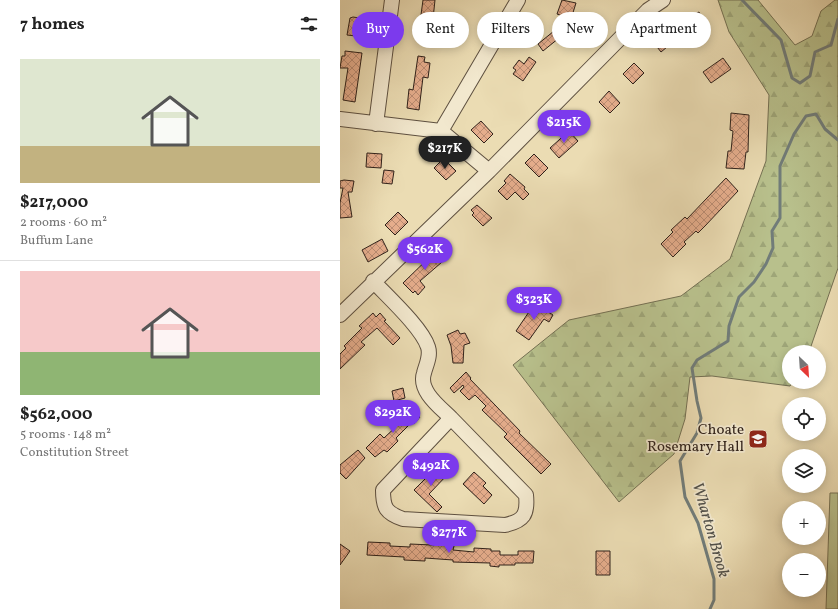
<!DOCTYPE html>
<meta charset="utf-8">
<style>
:root{--surface:#fff;--page:#f6f6f6;--text:#222;--muted:#767676;--line:#e0e0e0;--accent:#7c3aed}
body{margin:0;font-family:Vollkorn,serif;background:var(--page);color:var(--text);height:100vh;display:flex;flex-direction:column;font-size:15px;white-space:nowrap}
*{box-sizing:border-box;margin:0}
p{font-size:13px;color:var(--muted)}
.icon{flex:none;width:22px;height:22px;fill:none;stroke:currentColor;stroke-width:2;stroke-linecap:round;stroke-linejoin:round}
.map{position:relative;flex:1;overflow:hidden}
.drawer{display:flex;flex-direction:column;background:var(--surface);width:340px}
.drawer>*{flex:none}
.banner{position:absolute;left:12px;top:12px;width:380px;height:36px;display:flex;gap:8px}
.needle{width:26px;rotate:155deg}
.controls{position:absolute;left:442px;top:345px;display:grid;gap:8px}
.controls a{display:grid;place-items:center;width:44px;height:44px;border-radius:50%;background:var(--surface);box-shadow:0 2px 10px #0003;font-size:20px}
.price{position:absolute;translate:-50% -34px;padding:0 9px;border-radius:14px;background:var(--accent);color:#fff;font-size:13px;line-height:26px;filter:drop-shadow(0 1px 2px #0008)}
.price::after{content:'';position:absolute;left:50%;top:24px;width:12px;height:9px;margin-left:-6px;background:inherit;clip-path:polygon(0 0,100% 0,50% 100%)}
.price.selected{background:#222;color:#fff}
ul{padding:0;list-style:none}
li{display:grid;align-content:center;gap:8px;height:212px;padding:0 20px}
li+li{border-top:1px solid var(--line)}
li span{display:grid;place-items:center;height:124px;border-radius:0px;color:#555}
li>.icon{margin-inline-start:auto}
span .icon{width:72px;height:72px;fill:#fffc;stroke-width:1}
li b{font-size:17px}
h2{display:flex;justify-content:space-between;align-items:center;height:48px;padding:0 20px;font-size:17px}
.chip{padding:0 14px;border-radius:18px;background:var(--surface);box-shadow:0 2px 10px #0003;font-size:14px;line-height:36px}
.chip.selected{background:var(--accent);color:#fff}
main{display:flex;flex:1;min-height:0}
.map>svg:first-child{display:block}
</style>
<main>
<section class="drawer">
<h2>7 homes<svg class="icon" aria-label="filters" viewBox="0 0 24 24"><path d="M4 7h16M4 17h16"/><circle cx="9" cy="7" r="2"/><circle cx="15" cy="17" r="2"/></svg></h2>
<ul>
<li><span style="background:linear-gradient(#dfe7d0 70%,#c2b280 0)"><svg class="icon" aria-label="home" viewBox="0 0 24 24"><path d="M3 11l9-7 9 7M6 9v11h12V9"/></svg></span><div><b>$217,000</b><p>2 rooms · 60 m²</p><p>Buffum Lane</p></div></li>
<li><span style="background:linear-gradient(#f6c9c9 65%,#8fb573 0)"><svg class="icon" aria-label="home" viewBox="0 0 24 24"><path d="M3 11l9-7 9 7M6 9v11h12V9"/></svg></span><div><b>$562,000</b><p>5 rooms · 148 m²</p><p>Constitution Street</p></div></li>
</ul>
</section>
<div class="map">
<svg width="498" height="609" viewBox="0 0 498 609">
<defs>
<pattern id="forest-firs" width="22" height="20" patternUnits="userSpaceOnUse"><rect width="22" height="20" fill="#b8c08c"/><path d="M5 1l3.5 6h-7zM16 11l3.5 6h-7z" fill="#9ea578"/></pattern>
<pattern id="building-cross-hatch" width="8" height="8" patternUnits="userSpaceOnUse"><rect width="8" height="8" fill="#e5ad8c"/><path d="M0 0l8 8M0 8l8-8" fill="none" stroke="#ba8c72"/></pattern>
</defs>
<rect width="100%" height="100%" fill="#ebdcb3"/>
<filter id="stains"><feTurbulence type="fractalNoise" baseFrequency=".005" numOctaves="4"/><feColorMatrix values="0 0 0 0 .2 0 0 0 0 .09 0 0 0 0 .02 0 0 0 .5 -.17"/></filter>
<radialGradient id="worn" r=".72"><stop offset=".6" stop-color="#630" stop-opacity="0"/><stop offset="1" stop-color="#630" stop-opacity=".3"/></radialGradient>
<!-- forest -->
<path fill="url(#forest-firs)" stroke="#747053" d="M378,0H418L455,45L472,36L481,11L495,0H498V268L469,352H449V382H453L450,386L372,376L350,377L345,419L334,454L279,502L173,365L229,320L341,296L390,259L426,161L429,95L389,32Z"/>
<!-- garden -->
<path fill="#b8c08c" stroke="#747053" d="M490,493H498V609H486Z"/>
<g fill="none" stroke-linecap="round" stroke-linejoin="round">
<!-- stream -->
<path stroke="#717c79" stroke-width="3" d="M402,0L441,40L452,78L460,83L470,76L475,52L491,45L498,19
M370,609L374,600V579L358,523L345,497L340,461L357,433L361,418L357,401L352,368L357,360L388,341L389,326L399,297L414,282L426,264L433,248L432,231L440,218V166L454,134L466,116L476,114L485,129L498,140"/>
</g>
<!-- building -->
<path fill="url(#building-cross-hatch)" stroke="#2f211a" d="M83,0H95L91,38L78,37Z
M222,0L236,3L231,19L217,14Z
M359,12L366,27L355,33L353,29L343,33L338,23Z
M13,17L26,19L24,37L7,35L10,18Z
M214,31L219,38L203,51L198,44Z
M326,33L333,42L321,52L314,43Z
M5,51L22,53L15,102L3,100L8,68H0L2,56H5Z
M78,56L85,57L84,62L90,63L88,78L83,77L79,110L67,108L69,89L73,90Z
M189,57L196,62L183,81L173,74L176,70L173,68L179,60L184,64Z
M383,58L391,69L371,83L363,72Z
M294,63L304,73L293,84L283,74Z
M269,91L280,103L270,113L259,102Z
M391,113L409,115L408,152H406L404,169L386,168L388,151H391L393,131L390,130Z
M141,121L153,134L144,143L131,130Z
M229,131L238,141L219,158L210,148Z
M27,153L42,154L41,168L26,167Z
M194,154L208,168L199,177L185,163Z
M102,160L105,163L106,161L116,171L106,180L94,168Z
M44,170L54,171L52,184L42,183Z
M170,174L185,187L184,189L189,194L183,200L175,192L167,200L158,191L166,183L164,181Z
M386,178L398,191L365,226L358,233L356,231L344,242L346,244L333,257L321,244L333,232L331,230L345,217L347,219Z
M4,180L14,181L12,192H8L12,217L0,218V203L3,188H0V181Z
M137,205L152,218L143,226L132,215L134,213L131,210Z
M58,212L68,222L55,235L45,225Z
M42,239L48,251L28,262L22,250Z
M101,246L109,256L80,281L85,287L78,295L75,291L73,293L63,283Z
M195,303L213,315L209,322L204,319L189,340L176,331Z
M33,313L36,317L40,313L46,320L44,321L60,338L53,345L37,328L21,342L25,345L0,369V354L6,348L4,346L22,328L19,326Z
M118,330L120,334L125,333L130,343L124,345L123,363H113L111,346L107,335Z
M126,372L131,378L130,379L180,431L179,433L211,464L201,474L164,437L167,434L142,410L146,406L135,395L129,400L120,391L124,387L123,385L114,393L110,388Z
M63,388L65,398L54,401L52,391Z
M70,407L80,417L74,424L72,422L56,438L58,441L47,452L44,450L35,457L26,448L40,434L44,438L60,423L57,420Z
M18,450L25,458L6,479L0,473V465Z
M99,465L108,474L89,494L102,507L97,512L74,490Z
M134,472L146,483L143,486L152,495L144,504L123,484Z
M28,542L50,543V546L70,547V544L114,546L113,550L134,552V548L151,549V551H160V555H178V551H194L193,563H175V565H159V567L150,566V563L113,562V560L85,558V561L64,560V557L27,555Z
M0,544L10,551L0,565Z
M256,551H270V575H256Z"/>
<g fill="none" stroke-linecap="round" stroke-linejoin="round">
<defs>
<path id="minor" d="M0,119L101,131L149,171
M36,124L52,0
M101,131L178,0
M33,281C48,297 82,328 88,347C91,356 86,365 84,373C78,391 100,407 111,418
M0,315L149,171L308,10L323,0
M111,418L186,495C188,514 184,521 165,525L63,519C46,513 43,508 43,490Z"/>
</defs>
<!-- minor casing -->
<use href="#minor" stroke="#5e5040" stroke-width="16"/>
<!-- minor -->
<use href="#minor" stroke="#f2e8ce" stroke-width="14"/>
</g>
<!-- icons -->
<defs>
<symbol id="university-square" viewBox="-11 -11 22 22"><rect x="-9" y="-9" width="18" height="18" rx="4" fill="#8f2418" stroke="#f2e8ce"/><path d="M0-5L7-2L0 1L-7-2ZM-4 1L0 2.5L4 1V4Q0 6-4 4Z" fill="#fff"/></symbol>
</defs>
<g fill-rule="evenodd">
<use href="#university-square" x="407" y="428" width="22" height="22"/>
</g>
<g text-anchor="middle" dominant-baseline="central" stroke-width="3.5" stroke-linejoin="round" paint-order="stroke">
<!-- poi labels -->
<g font-size="15" fill="#2f211a" stroke="#f2e8ce" text-anchor="end">
<text x="404" y="430">Choate<tspan x="404" dy="17">Rosemary Hall</tspan></text>
</g>
<!-- water labels -->
<g font-size="16" font-style="italic" fill="#504f49" stroke="#f2e8ce">
<text transform="translate(370 530) rotate(74)">Wharton Brook</text>
</g>
</g>
<rect width="100%" height="100%" filter="url(#stains)"/>
<rect width="100%" height="100%" fill="url(#worn)"/>
</svg>
<div class="controls">
<a><svg class="needle" viewBox="-14 -14 28 28"><path d="M0-13l5 13h-10z" fill="#e53935"/><path d="M0 13l5-13h-10z" fill="#767676"/></svg></a>
<a><svg class="icon" aria-label="locate" viewBox="0 0 24 24"><circle cx="12" cy="12" r="6"/><path d="M12 2v4M12 18v4M2 12h4M18 12h4"/></svg></a>
<a><svg class="icon" aria-label="layers" viewBox="0 0 24 24"><path d="M12 4l9 5-9 5-9-5zM3 14l9 5 9-5"/></svg></a>
<a>+</a>
<a>−</a>
</div>
<b class="price" style="left:224px;top:144px">$215K</b>
<b class="price selected" style="left:105px;top:170px">$217K</b>
<b class="price" style="left:85px;top:271px">$562K</b>
<b class="price" style="left:194px;top:321px">$323K</b>
<b class="price" style="left:53px;top:434px">$292K</b>
<b class="price" style="left:91px;top:487px">$492K</b>
<b class="price" style="left:109px;top:554px">$277K</b>
<div class="banner">
<a class="chip selected">Buy</a>
<a class="chip">Rent</a>
<a class="chip">Filters</a>
<a class="chip">New</a>
<a class="chip">Apartment</a>
</div>
</div>
</main>
